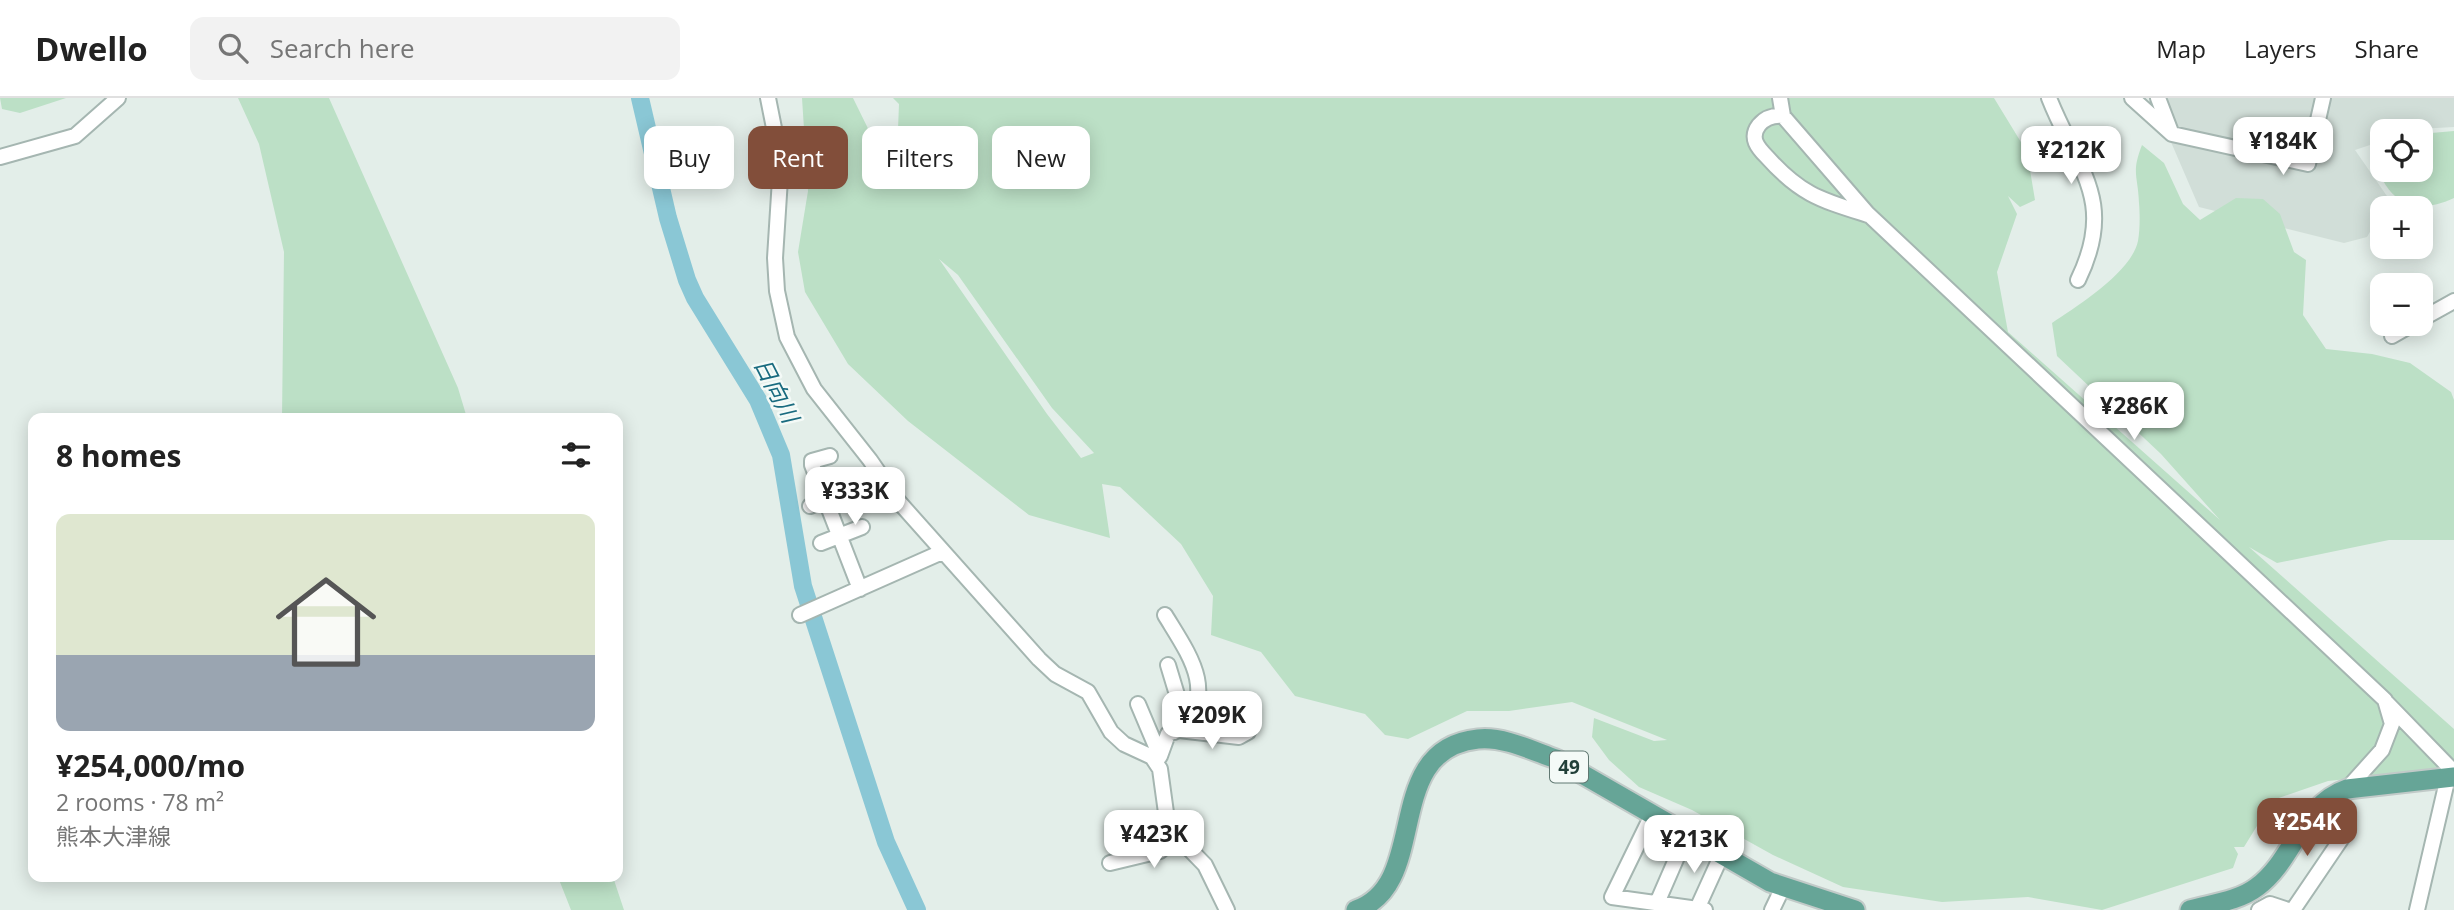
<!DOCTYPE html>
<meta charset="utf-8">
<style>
:root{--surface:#fff;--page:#f2f2f2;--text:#222;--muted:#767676;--line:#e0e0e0;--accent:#824e3a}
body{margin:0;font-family:"Open Sans","Noto Sans JP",sans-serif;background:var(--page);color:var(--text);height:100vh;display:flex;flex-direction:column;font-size:26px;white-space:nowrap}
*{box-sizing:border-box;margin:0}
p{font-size:23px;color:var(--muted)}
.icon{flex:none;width:38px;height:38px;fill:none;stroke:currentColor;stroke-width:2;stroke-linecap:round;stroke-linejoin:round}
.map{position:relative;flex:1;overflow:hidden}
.drawer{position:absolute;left:28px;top:315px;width:595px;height:469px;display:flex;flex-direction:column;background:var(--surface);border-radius:14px;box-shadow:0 4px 18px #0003}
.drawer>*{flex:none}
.banner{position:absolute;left:644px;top:28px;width:665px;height:63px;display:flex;gap:14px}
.buttons{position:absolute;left:2370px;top:21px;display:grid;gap:14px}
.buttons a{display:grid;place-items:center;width:63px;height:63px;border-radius:14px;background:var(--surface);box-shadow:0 4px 18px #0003;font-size:35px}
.price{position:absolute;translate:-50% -60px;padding:0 16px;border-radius:14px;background:#fff;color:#222;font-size:23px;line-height:46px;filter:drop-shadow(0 2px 4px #0008)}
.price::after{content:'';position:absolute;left:50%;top:42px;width:21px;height:16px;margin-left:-10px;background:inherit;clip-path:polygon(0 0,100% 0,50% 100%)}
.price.on{background:var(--accent);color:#fff}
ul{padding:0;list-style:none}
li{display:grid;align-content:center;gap:14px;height:371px;padding:0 28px}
li span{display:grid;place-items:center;height:217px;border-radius:14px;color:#555}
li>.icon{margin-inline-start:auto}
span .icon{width:126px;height:126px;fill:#fffc;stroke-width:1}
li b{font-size:30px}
h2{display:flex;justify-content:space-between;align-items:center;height:84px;padding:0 28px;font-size:30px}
.pill{padding:0 24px;border-radius:14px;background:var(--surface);box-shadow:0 4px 18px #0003;font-size:24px;line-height:63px}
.pill.on{background:var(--accent);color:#fff}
header{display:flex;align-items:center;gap:42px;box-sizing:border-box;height:98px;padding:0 35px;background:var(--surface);border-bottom:2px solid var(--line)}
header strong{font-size:33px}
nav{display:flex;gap:38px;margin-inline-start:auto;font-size:24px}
.search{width:490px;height:63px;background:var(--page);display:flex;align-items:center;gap:18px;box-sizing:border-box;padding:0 24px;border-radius:14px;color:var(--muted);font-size:26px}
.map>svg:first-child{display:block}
</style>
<header>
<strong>Dwello</strong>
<div class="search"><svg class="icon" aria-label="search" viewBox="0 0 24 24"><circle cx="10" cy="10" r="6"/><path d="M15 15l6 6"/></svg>Search here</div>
<nav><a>Map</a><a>Layers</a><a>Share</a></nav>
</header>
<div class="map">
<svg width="2454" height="812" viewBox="0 0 2454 812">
<rect width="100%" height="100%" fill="#e3eee9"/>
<!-- built -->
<path fill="#d1ded8" d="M2152,0H2454V29L2382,33V43L2355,52L2389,101L2367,139L2344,145L2199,109Z"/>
<!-- green -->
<path fill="#bce0c6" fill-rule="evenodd" d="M0,0H66L20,15L2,11Z
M238,0H329L458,290L467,320H282L284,154L259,46Z
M802,0H853L882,59L898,31L899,6L893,0H1994L2027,54L2035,102L2020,109L2008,98L2017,116L1997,174L2008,234L2220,422L2161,356L2057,258L2052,225C2077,208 2131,175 2138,143C2140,132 2140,116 2139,105C2138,77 2131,75 2142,47L2164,65L2183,106L2200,122L2236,100L2263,101L2280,116L2294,154L2306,162L2303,217L2326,251L2372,256L2410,265L2451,294L2454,302V442H2389L2277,465L2249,449L2454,631V670L2328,683L2273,702L2244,749H2234L2238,756L2233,770L2102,812L2028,799L1942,804L1843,789L1773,757L1692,712L1639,689L1609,662L1592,639L1594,620L1654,643L1667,642L1572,604L1509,613H1467L1408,641L1385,637L1365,616L1295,598L1261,554L1211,537L1213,498L1181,446L1120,389L1102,386L1110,440L1029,417L908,323L848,266L805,194L798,154L808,93ZM939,161L958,177L1052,310L1094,355L1081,360L1047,316Z
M2454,33V100C2404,123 2382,95 2370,48L2382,44V72H2420V36Z
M558,779H613L624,812H571Z"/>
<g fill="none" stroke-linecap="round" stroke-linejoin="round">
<!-- river -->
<path stroke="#8ac7d5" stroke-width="18" d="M640,0L668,120L687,182L695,200L758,302L781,357L803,488L886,744L917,812"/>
<defs>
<path id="minor" d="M768,0L781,65L775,160L777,193L787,239L814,291L870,362L899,404L1039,561L1055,576L1088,594L1111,634L1124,646L1152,659L1160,671L1167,722L1172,733L1205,767L1227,812
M1780,0L1783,18L1867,115L2385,602L2392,626L2382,652L2347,691
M2049,0C2077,71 2117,102 2078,182
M2132,0L2172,36L2308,66L2323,0
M2158,0L2171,34
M1783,18C1774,17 1765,20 1759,27C1749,40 1758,50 1767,59C1801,97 1821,102 1868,117
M0,59L75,38L118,0
M2420,222L2454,203
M2392,238L2413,226
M830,358L812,363V367L860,491
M810,408L844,395
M821,445L862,429
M800,517L942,454
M1165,517C1188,555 1219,595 1179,632
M1168,567L1181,610L1174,634
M2387,605L2454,674
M1138,606L1160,658L1157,662
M1160,658L1168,636L1179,632L1239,639L1248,634
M1652,717L1612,799L1705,812
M1110,765L1160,753L1177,738
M1657,805L1687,736
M1697,811L1722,756
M1772,812L1783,789
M2259,812L2270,806L2288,812
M2293,812L2348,731L2318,709
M2417,812L2448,679"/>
<path id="major" d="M1356,812C1432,786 1380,651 1478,641C1503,638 1533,653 1556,661L1770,784L1855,812
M2190,812C2211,806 2239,803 2257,789C2294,762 2301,707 2347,691L2454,679"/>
</defs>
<!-- minor casing -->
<use href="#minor" stroke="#a5b6b1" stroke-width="18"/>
<!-- major casing -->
<use href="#major" stroke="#c1cac8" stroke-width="23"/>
<!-- minor -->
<use href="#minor" stroke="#fff" stroke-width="14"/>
<!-- major -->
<use href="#major" stroke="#66a597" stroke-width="19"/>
</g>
<g text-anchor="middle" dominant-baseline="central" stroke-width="5" stroke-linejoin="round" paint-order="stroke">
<!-- shield labels -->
<rect fill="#f4faf7" stroke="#617872" stroke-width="2" x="1550" y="653.5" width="38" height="31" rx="5"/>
<g font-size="19" font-weight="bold" fill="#224039">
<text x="1569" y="669">49</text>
</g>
<!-- water labels -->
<g font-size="23" font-style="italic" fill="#196b7f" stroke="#f4faf7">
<text transform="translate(777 292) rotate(63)">日向川</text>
</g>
</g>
</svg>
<div class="buttons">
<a><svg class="icon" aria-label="locate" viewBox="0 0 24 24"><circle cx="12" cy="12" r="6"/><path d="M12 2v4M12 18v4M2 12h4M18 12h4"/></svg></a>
<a>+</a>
<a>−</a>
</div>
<b class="price" style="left:2283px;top:79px">¥184K</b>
<b class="price" style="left:2071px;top:88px">¥212K</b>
<b class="price" style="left:2134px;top:344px">¥286K</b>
<b class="price" style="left:855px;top:429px">¥333K</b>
<b class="price" style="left:1212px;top:653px">¥209K</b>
<b class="price on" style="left:2307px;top:760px">¥254K</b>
<b class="price" style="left:1154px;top:772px">¥423K</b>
<b class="price" style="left:1694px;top:777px">¥213K</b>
<div class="banner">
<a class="pill">Buy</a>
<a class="pill on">Rent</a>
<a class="pill">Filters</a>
<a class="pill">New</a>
</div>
<section class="drawer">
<h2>8 homes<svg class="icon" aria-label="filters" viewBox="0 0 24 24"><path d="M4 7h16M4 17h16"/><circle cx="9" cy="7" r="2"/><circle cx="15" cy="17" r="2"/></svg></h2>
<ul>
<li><span style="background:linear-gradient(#dfe7d0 65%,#9aa5b1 0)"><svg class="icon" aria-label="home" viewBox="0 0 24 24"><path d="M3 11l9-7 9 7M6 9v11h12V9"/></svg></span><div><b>¥254,000/mo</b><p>2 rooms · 78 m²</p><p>熊本大津線</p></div></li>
</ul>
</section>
</div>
